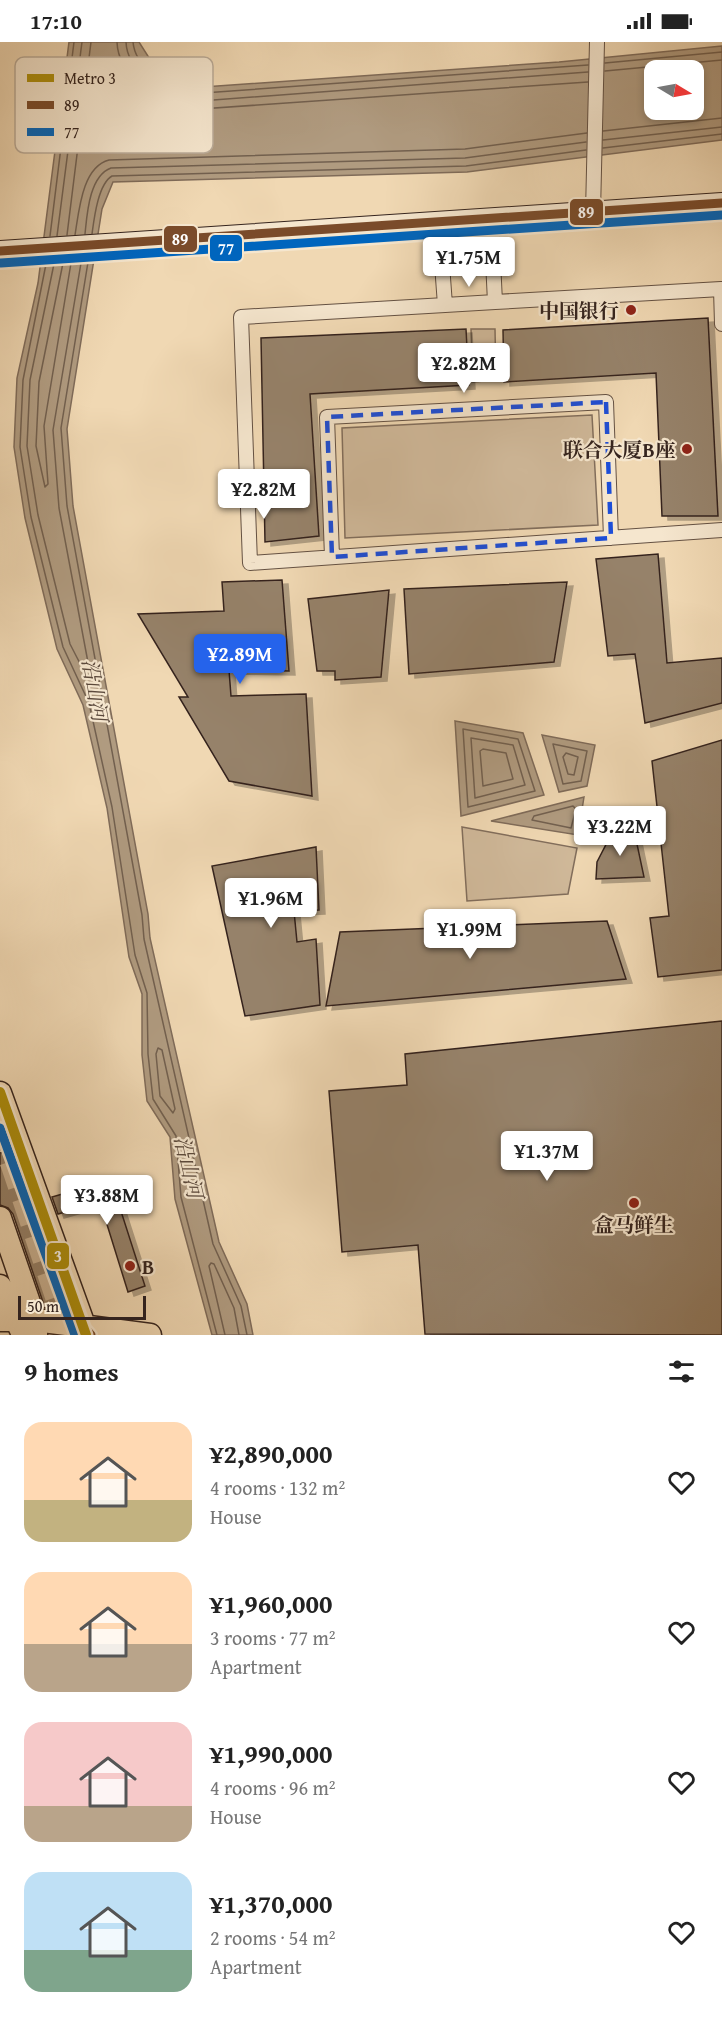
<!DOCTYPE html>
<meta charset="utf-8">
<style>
:root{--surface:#fff;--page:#f2f2f2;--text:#222;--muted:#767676;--accent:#2563eb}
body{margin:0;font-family:"Gentium Book Plus","Noto Serif SC",serif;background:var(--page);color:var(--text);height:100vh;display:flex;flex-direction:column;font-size:22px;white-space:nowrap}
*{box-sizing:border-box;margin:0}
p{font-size:20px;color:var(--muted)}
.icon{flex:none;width:33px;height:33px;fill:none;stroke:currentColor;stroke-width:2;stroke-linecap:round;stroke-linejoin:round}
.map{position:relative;height:1293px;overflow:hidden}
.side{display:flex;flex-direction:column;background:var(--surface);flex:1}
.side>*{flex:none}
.needle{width:39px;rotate:100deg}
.buttons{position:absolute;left:644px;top:18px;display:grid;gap:12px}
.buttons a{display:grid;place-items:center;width:60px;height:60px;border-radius:12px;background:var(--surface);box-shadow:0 3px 9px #0003;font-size:30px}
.scale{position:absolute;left:18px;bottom:15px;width:128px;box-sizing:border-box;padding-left:6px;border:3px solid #35241e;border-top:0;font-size:16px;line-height:21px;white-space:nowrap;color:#35241e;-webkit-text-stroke:4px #f5e6ce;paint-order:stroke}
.price{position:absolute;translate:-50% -51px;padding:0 14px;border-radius:6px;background:#fff;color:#222;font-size:20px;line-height:39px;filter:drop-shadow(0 2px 3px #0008)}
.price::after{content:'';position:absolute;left:50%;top:36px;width:18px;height:14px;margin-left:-9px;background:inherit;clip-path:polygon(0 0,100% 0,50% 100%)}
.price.current{background:var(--accent);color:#fff}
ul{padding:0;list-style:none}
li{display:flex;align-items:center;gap:18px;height:150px;padding:0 24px}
li span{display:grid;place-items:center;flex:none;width:168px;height:120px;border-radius:18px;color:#555}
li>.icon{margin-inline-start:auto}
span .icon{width:72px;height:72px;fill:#fffc;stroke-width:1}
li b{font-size:26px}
h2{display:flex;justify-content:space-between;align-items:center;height:72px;padding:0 24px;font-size:26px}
.status{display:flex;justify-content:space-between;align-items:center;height:42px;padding:0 30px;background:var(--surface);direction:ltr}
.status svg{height:16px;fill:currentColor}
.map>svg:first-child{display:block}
</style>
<div class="status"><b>17:10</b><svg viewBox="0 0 49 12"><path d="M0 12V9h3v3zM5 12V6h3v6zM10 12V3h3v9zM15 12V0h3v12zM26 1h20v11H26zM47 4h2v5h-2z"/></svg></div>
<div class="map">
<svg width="722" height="1293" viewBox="0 0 722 1293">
<defs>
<filter id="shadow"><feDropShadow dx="6" dy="4" stdDeviation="0" flood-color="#0004"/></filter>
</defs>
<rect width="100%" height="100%" fill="#f0d8b3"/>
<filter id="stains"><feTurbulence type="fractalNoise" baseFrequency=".00333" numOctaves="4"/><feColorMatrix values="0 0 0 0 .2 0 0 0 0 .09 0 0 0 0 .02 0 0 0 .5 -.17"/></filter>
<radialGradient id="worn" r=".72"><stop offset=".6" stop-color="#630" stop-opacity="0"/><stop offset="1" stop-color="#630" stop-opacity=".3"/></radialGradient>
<!-- green -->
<path fill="#d0b99a" stroke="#826e5c" stroke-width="1.5" d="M471,287H495L496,338L473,340Z
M592,373L598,483L345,496L342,386Z
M462,785L577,806L568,852L467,859Z"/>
<!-- water -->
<path fill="#b09b80" stroke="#7f6b59" stroke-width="1.5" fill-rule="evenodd" d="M69,0H139L158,30L189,46L559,20L722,4V98L467,130L113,140L102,167L67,387L73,464L148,872L150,896L219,1200L247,1262L253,1293H212L175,1157L170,1095L147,1059L142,1013V952L129,915L107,766L83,663L57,607L25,476L14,405L17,336L38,241ZM654,28H693V68H654Z
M455,679L523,691L544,753L461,774Z
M542,693L595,703L587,744L559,750Z
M584,755L578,793L491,779Z"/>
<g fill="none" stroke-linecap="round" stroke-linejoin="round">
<!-- shore -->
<path stroke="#72604f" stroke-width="1.5" d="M117,0C118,33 157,62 186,68L588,40
M126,0C127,29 162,52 187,60L588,30
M133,0C135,26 167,45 189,52L588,23
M605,21L722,10
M605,29L722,18
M603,89L722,76
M603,98L722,85
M603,106L722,92
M85,192C87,173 89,134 111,126L465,116L586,100
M92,192C94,177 98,142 112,134L466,124L586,108
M67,193L91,0
M75,193C79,169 82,125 109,118L465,107L587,91
M50,194L74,0
M57,194L82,0
M89,214L61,386L67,464L142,873L144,897L213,1202L241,1264L247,1293
M64,216L39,340L36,404L45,445L48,442L44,384L72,215
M47,217L23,338L20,405L31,475L63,605L89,661L112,765L135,913L147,951L148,1012L153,1057L176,1094L181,1155L217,1293
M55,217L30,338L27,404L38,473L70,602L87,635L90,631L59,466L53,388L82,215
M463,687L518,697L535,749L468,765Z
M471,696L513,703L525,743L475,756Z
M553,702L587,709L581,739L563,742Z
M483,707L506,711L513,737L483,744L480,709Z
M566,711L578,715L574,733L568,732L563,715Z
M573,764L576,767L571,786L532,778L534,774Z
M158,1006L162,1008L175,1067L173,1071L160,1054L156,1012Z
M225,1293L209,1224L211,1221L214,1222L234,1266L239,1293"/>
</g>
<!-- building -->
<path fill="#96826b" stroke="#35241e" stroke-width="1.5" filter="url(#shadow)" d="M708,276L718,474H662L656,331L504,340L503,288Z
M466,287L469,343L310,352L319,494L265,500L261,296Z
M658,512L667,621L722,616V661L645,681L635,612L608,614L596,517Z
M282,538L289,629L229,628L231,654L306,652L312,754L229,739L179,655H188L138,572L224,569L222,540Z
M567,540L554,620L409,632L404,547Z
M389,548L381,635L335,638V629H317L308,557Z
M722,698V928L658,935L650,876L669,874L652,719Z
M634,788L644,835L596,837L597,820L613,789Z
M316,805L319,868L294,869L297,900L316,897L320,963L245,974L212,824Z
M607,879L626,937L326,964L340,890Z
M722,979V1293L425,1292L418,1203L342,1210L329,1049L407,1043L405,1012Z
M7,1109L64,1268L45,1266L13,1172L8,1166L0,1163V1111Z
M111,1138L145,1244L128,1250L100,1160L58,1172L52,1155Z"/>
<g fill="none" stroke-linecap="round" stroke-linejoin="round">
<!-- highway-tunnel -->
<path stroke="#cbb495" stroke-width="26" stroke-dasharray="26 13" stroke-linecap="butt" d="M0,1082L71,1293"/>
<defs>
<path id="street" d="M593,170L597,0
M491,177L495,260L721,247L722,282
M439,181L445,263L241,275L250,521L722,488
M445,263L495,260
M332,515L327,375L606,360L611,496"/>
<path id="secondary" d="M0,209L722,161"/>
<path id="primary" d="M0,1051L85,1286L91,1293
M0,1176L35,1278L36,1292
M0,1244L21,1288
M0,1278H35L150,1293"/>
</defs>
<!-- street casing -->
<use href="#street" stroke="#645143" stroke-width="16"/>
<!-- secondary casing -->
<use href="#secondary" stroke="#35241e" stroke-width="22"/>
<!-- primary casing -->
<use href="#primary" stroke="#35241e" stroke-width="25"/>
<!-- street -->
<use href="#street" stroke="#f5e6ce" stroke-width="14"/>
<!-- secondary -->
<use href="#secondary" stroke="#f5e6ce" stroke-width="20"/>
<!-- primary -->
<use href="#primary" stroke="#f0d8b3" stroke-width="22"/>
<defs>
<path id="bus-1" d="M0,209L722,161
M0,1051L85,1286L91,1293"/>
<path id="bus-2" d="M1,221L722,173
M0,1086L75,1293"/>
</defs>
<!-- bus-1 casing -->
<use href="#bus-1" stroke="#f5e6ce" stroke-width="14"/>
<!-- bus-2 casing -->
<use href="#bus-2" stroke="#f5e6ce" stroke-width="14"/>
<!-- bus-1 -->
<use href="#bus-1" stroke="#7a4b2a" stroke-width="9"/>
<!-- bus-2 -->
<use href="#bus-2" stroke="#0065bd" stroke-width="9"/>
<defs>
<path id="metro-1" d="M0,1050L86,1293"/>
</defs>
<!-- metro-1 casing -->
<use href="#metro-1" stroke="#f5e6ce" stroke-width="15"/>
<!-- metro-1 -->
<use href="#metro-1" stroke="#ae8f0c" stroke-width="10"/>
</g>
<!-- marked area -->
<path fill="none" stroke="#1d4ed8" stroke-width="4.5" stroke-dasharray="12 8" stroke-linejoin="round" d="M606,360L611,496L332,515L327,375Z"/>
<!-- markers -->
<g fill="#8f2418" stroke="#f5e6ce" stroke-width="2">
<circle cx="631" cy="268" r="6"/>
<circle cx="687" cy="407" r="6"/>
<circle cx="634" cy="1161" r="6"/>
<circle cx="130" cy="1224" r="6"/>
</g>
<g text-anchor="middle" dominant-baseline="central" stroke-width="4.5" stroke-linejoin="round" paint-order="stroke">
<!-- poi labels -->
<g font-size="20" font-weight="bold" fill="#35241e" stroke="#f5e6ce" text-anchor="end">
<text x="619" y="268">中国银行</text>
<text x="675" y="407">联合大厦B座</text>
<text x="634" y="1182" text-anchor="middle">盒马鲜生</text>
<text x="142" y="1224" text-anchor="start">B</text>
</g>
<!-- water labels -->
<g font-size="21" font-style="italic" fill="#5a483b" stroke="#f5e6ce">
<text transform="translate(95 648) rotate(80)">沿山河</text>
<text transform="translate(189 1125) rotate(77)">沿山河</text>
</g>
</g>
<!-- legend -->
<rect x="15" y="15" width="198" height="96" rx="9" fill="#f5e6ce" stroke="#bbac99" stroke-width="1.5"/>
<rect x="27" y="32" width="27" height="8" fill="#ae8f0c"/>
<rect x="27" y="59" width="27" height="8" fill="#7a4b2a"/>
<rect x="27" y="86" width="27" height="8" fill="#0065bd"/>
<g font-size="16" fill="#35241e">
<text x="64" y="42">Metro 3</text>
<text x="64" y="69">89</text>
<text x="64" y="96">77</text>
</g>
<g stroke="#f5e6ce" stroke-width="2">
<rect x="569" y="156" width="35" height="28" rx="6" fill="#7a4b2a"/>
<rect x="163" y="183" width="35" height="28" rx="6" fill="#7a4b2a"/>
<rect x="209" y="192" width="34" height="28" rx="6" fill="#0065bd"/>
<rect x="46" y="1200" width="24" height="28" rx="6" fill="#ae8f0c"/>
</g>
<g font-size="16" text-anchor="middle" font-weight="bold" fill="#fff">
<text x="586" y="176">89</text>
<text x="180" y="203">89</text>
<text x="226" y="212">77</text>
<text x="58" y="1220">3</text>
</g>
<rect width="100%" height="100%" filter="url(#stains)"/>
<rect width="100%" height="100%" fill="url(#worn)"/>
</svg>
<div class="buttons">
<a><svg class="needle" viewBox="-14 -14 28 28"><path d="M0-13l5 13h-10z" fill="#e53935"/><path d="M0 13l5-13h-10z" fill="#767676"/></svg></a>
</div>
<div class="scale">50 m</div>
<b class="price" style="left:469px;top:246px">¥1.75M</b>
<b class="price" style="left:464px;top:352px">¥2.82M</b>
<b class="price" style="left:264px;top:478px">¥2.82M</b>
<b class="price current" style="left:240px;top:643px">¥2.89M</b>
<b class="price" style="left:620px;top:815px">¥3.22M</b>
<b class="price" style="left:271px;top:887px">¥1.96M</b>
<b class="price" style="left:470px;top:918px">¥1.99M</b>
<b class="price" style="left:547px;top:1140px">¥1.37M</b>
<b class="price" style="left:107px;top:1184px">¥3.88M</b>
</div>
<section class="side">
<h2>9 homes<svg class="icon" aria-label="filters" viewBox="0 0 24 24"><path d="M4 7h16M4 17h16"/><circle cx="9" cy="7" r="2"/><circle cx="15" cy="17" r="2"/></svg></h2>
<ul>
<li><span style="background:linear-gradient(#ffd9b3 65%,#c2b280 0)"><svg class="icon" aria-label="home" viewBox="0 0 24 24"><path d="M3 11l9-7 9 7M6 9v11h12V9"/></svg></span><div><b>¥2,890,000</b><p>4 rooms · 132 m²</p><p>House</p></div><svg class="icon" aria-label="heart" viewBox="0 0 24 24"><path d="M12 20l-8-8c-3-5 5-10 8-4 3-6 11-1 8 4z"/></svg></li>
<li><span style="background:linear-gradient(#ffd9b3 60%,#b9a48a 0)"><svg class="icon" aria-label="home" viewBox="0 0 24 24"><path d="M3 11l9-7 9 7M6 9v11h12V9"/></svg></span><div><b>¥1,960,000</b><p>3 rooms · 77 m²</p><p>Apartment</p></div><svg class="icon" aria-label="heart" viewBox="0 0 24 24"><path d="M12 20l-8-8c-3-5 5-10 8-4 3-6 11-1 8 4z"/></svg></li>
<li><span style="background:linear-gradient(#f6c9c9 70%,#b9a48a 0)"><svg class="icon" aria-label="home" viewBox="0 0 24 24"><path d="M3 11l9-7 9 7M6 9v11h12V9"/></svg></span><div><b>¥1,990,000</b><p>4 rooms · 96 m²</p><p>House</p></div><svg class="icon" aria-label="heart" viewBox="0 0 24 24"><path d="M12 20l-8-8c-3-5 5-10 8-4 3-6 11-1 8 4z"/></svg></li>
<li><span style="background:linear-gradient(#bfe0f5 65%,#7fa58c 0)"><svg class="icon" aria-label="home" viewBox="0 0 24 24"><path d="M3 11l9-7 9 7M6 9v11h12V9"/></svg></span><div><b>¥1,370,000</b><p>2 rooms · 54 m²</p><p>Apartment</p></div><svg class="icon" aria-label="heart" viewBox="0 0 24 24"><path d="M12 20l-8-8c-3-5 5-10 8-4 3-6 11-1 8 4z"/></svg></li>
</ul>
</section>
